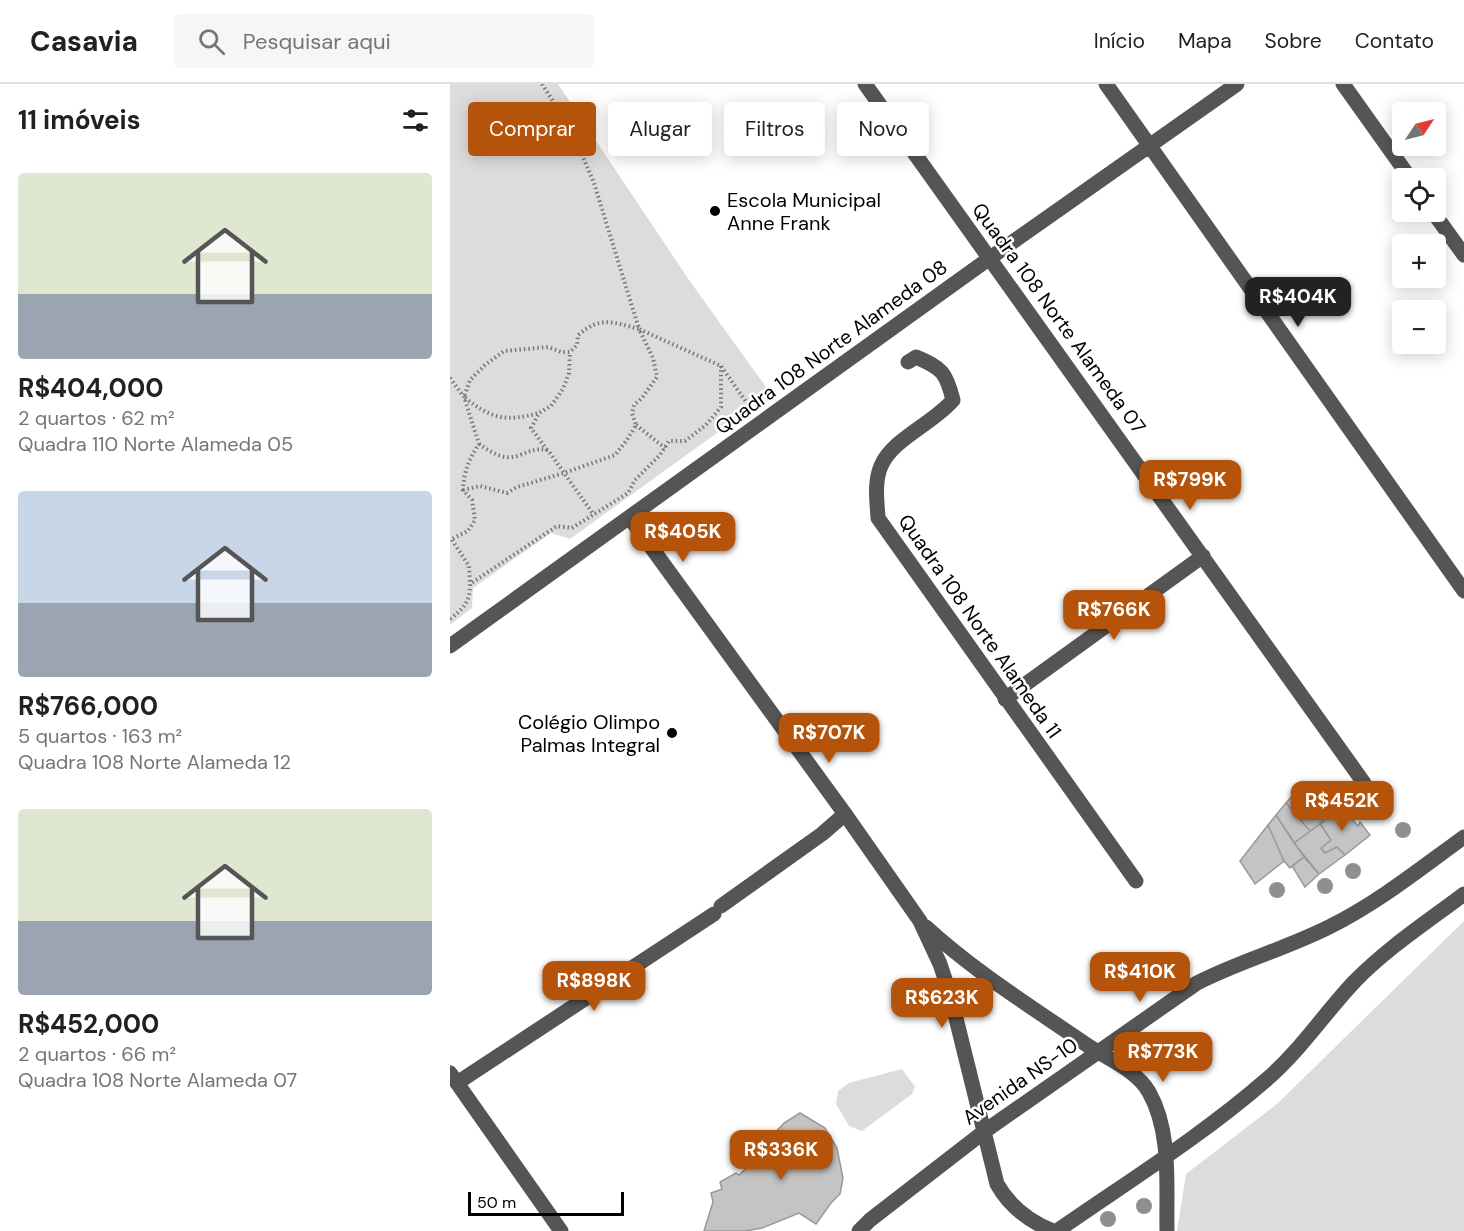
<!DOCTYPE html>
<html lang="pt">
<meta charset="utf-8">
<style>
:root{--surface:#fff;--page:#f6f6f6;--text:#202124;--muted:#757577;--line:#e0e0e0;--accent:#b45309}
body{margin:0;font-family:"DM Sans",sans-serif;background:var(--page);color:var(--text);height:100vh;display:flex;flex-direction:column;font-size:22px;white-space:nowrap}
*{box-sizing:border-box;margin:0}
p{font-size:20px;color:var(--muted)}
.icon{flex:none;width:33px;height:33px;fill:none;stroke:currentColor;stroke-width:2;stroke-linecap:round;stroke-linejoin:round}
.map{position:relative;flex:1;overflow:hidden}
.details{display:flex;flex-direction:column;background:var(--surface);width:450px}
.details>*{flex:none}
.top-card{position:absolute;left:18px;top:18px;width:570px;height:54px;display:flex;gap:12px}
.needle{width:39px;rotate:55deg}
.controls{position:absolute;left:942px;top:18px;display:grid;gap:12px}
.controls a{display:grid;place-items:center;width:54px;height:54px;border-radius:6px;background:var(--surface);box-shadow:0 3px 15px #0003;font-size:30px}
.scale{position:absolute;left:18px;bottom:15px;width:156px;box-sizing:border-box;padding-left:6px;border:3px solid #000;border-top:0;font-size:16px;line-height:21px;white-space:nowrap;color:#000;-webkit-text-stroke:4px #fff;paint-order:stroke}
.price{position:absolute;translate:-50% -51px;padding:0 14px;border-radius:12px;background:var(--accent);color:#fff;font-size:20px;line-height:39px;filter:drop-shadow(0 2px 3px #0008)}
.price::after{content:'';position:absolute;left:50%;top:36px;width:18px;height:14px;margin-left:-9px;background:inherit;clip-path:polygon(0 0,100% 0,50% 100%)}
.price.current{background:#222;color:#fff}
ul{padding:0;list-style:none}
li{display:grid;align-content:center;gap:12px;height:318px;padding:0 18px}
li span{display:grid;place-items:center;height:186px;border-radius:6px;color:#555}
li>.icon{margin-inline-start:auto}
span .icon{width:108px;height:108px;fill:#fffc;stroke-width:1}
li b{font-size:26px}
h2{display:flex;justify-content:space-between;align-items:center;height:72px;padding:0 18px;font-size:26px}
.tag{padding:0 21px;border-radius:6px;background:var(--surface);box-shadow:0 3px 15px #0003;font-size:21px;line-height:54px}
.tag.current{background:var(--accent);color:#fff}
header{display:flex;align-items:center;gap:36px;box-sizing:border-box;height:84px;padding:0 30px;background:var(--surface);border-bottom:2px solid var(--line)}
header strong{font-size:28px}
nav{display:flex;gap:33px;margin-inline-start:auto;font-size:21px}
.search{width:420px;height:54px;background:var(--page);display:flex;align-items:center;gap:15px;box-sizing:border-box;padding:0 21px;border-radius:6px;color:var(--muted);font-size:22px}
main{display:flex;flex:1;min-height:0}
.map>svg:first-child{display:block}
</style>
<header>
<strong>Casavia</strong>
<div class="search"><svg class="icon" aria-label="search" viewBox="0 0 24 24"><circle cx="10" cy="10" r="6"/><path d="M15 15l6 6"/></svg>Pesquisar aqui</div>
<nav><a>Início</a><a>Mapa</a><a>Sobre</a><a>Contato</a></nav>
</header>
<main>
<section class="details">
<h2>11 imóveis<svg class="icon" aria-label="filters" viewBox="0 0 24 24"><path d="M4 7h16M4 17h16"/><circle cx="9" cy="7" r="2"/><circle cx="15" cy="17" r="2"/></svg></h2>
<ul>
<li><span style="background:linear-gradient(#dfe7d0 65%,#9aa5b1 0)"><svg class="icon" aria-label="home" viewBox="0 0 24 24"><path d="M3 11l9-7 9 7M6 9v11h12V9"/></svg></span><div><b>R$404,000</b><p>2 quartos · 62 m²</p><p>Quadra 110 Norte Alameda 05</p></div></li>
<li><span style="background:linear-gradient(#c9d6e8 60%,#9aa5b1 0)"><svg class="icon" aria-label="home" viewBox="0 0 24 24"><path d="M3 11l9-7 9 7M6 9v11h12V9"/></svg></span><div><b>R$766,000</b><p>5 quartos · 163 m²</p><p>Quadra 108 Norte Alameda 12</p></div></li>
<li><span style="background:linear-gradient(#dfe7d0 60%,#9aa5b1 0)"><svg class="icon" aria-label="home" viewBox="0 0 24 24"><path d="M3 11l9-7 9 7M6 9v11h12V9"/></svg></span><div><b>R$452,000</b><p>2 quartos · 66 m²</p><p>Quadra 108 Norte Alameda 07</p></div></li>
</ul>
</section>
<div class="map">
<svg width="1014" height="1147" viewBox="0 0 1014 1147">
<rect width="100%" height="100%" fill="#fff"/>
<!-- green -->
<path fill="#dcdcdc" d="M0,0H108L239,196L321,310L120,455L101,449L23,504L22,524L0,541Z
M1014,837V1147H727L736,1090L827,1020Z
M452,985L465,1003L462,1010L412,1047L399,1042L386,1020L388,1007L399,999Z"/>
<!-- building -->
<path fill="#c4c4c4" stroke="#999" stroke-width="1.5" d="M861,700L890,722L871,733L847,706Z
M847,706L874,737L860,747L836,719Z
M836,719L860,747L844,759L826,731Z
M890,722L895,725L890,728L892,731H898L908,742L910,738L920,751L895,771L887,763L875,769L871,764L881,756L870,739L874,737L871,733Z
M826,731L854,773L840,784L834,777L818,741Z
M870,740L881,756L871,764L875,769L887,763L895,771L869,790L844,759Z
M818,741L834,777L805,800L790,777Z
M854,773L869,790L855,803L842,782Z
M350,1029L375,1044L387,1064L393,1094L390,1110L381,1119L366,1140L349,1129L312,1144L295,1147H254L263,1118L261,1109L272,1105L270,1098L286,1089L289,1091L315,1067L314,1060L334,1039Z"/>
<g fill="none" stroke-linecap="round" stroke-linejoin="round">
<!-- path -->
<path stroke="#777" stroke-width="4" stroke-dasharray="1.5 3" stroke-linecap="butt" d="M92,0L121,45L144,99L189,245L271,282L301,325
M0,294L14,313L29,360C19,375 14,387 13,406L22,416L25,436L18,447L0,456
M186,341L215,364
M29,360C41,368 55,378 70,371C81,367 85,364 98,366L114,389L165,371L177,356L186,341L182,329L184,321L192,314L207,293L203,274L189,245C162,238 151,232 128,251L127,261L120,268H111L98,263L54,267L35,281L20,296L14,313C41,335 56,338 89,329
M97,366L81,344L89,329L101,322L113,305L119,289L120,268
M13,406L30,402L57,409L67,403L114,389L144,431
M2,456L19,482L20,500
M0,535C14,524 20,518 20,500L107,442L122,444L178,409L185,396L210,371L219,357H235L256,341L271,323V282"/>
<!-- minor -->
<path stroke="#555" stroke-width="15" d="M415,0L914,699
M656,0L1014,507
M893,0L960,94
M983,128L1014,171
M458,278L466,273C492,284 496,288 503,316C484,339 441,356 431,382C424,398 427,417 428,434L686,797
M180,434L395,730L470,837L490,880L500,910L547,1100C560,1123 578,1137 603,1147
M0,562L540,174L787,0
M555,615L753,472
M271,822L372,750L395,730
M476,843C524,887 580,922 634,959C655,974 686,985 699,1008C722,1049 716,1102 717,1147
M0,989L111,1147
M7,999L264,830
M409,1147L420,1136L535,1047L747,899C790,877 838,864 881,842C929,818 971,784 1014,753
M607,1147C676,1099 753,1051 816,996C850,967 874,930 904,898C937,864 977,838 1014,810"/>
</g>
<!-- trees -->
<g fill="#8f8f8f">
<circle cx="953" cy="746" r="8"/>
<circle cx="903" cy="787" r="8"/>
<circle cx="875" cy="802" r="8"/>
<circle cx="827" cy="806" r="8"/>
<circle cx="694" cy="1122" r="8"/>
<circle cx="658" cy="1135" r="8"/>
</g>
<!-- markers -->
<g fill="#000" stroke="#fff" stroke-width="2">
<circle cx="265" cy="127" r="6"/>
<circle cx="222" cy="649" r="6"/>
</g>
<g text-anchor="middle" dominant-baseline="central" stroke-width="5" stroke-linejoin="round" paint-order="stroke">
<!-- poi labels -->
<g font-size="20" fill="#000" stroke="#fff" text-anchor="start">
<text x="277" y="116">Escola Municipal<tspan x="277" dy="23">Anne Frank</tspan></text>
<text x="210" y="638" text-anchor="end">Colégio Olimpo<tspan x="210" dy="23">Palmas Integral</tspan></text>
</g>
<!-- street labels -->
<g font-size="20" fill="#000" stroke="#fff">
<text transform="translate(609 234) rotate(54)">Quadra 108 Norte Alameda 07</text>
<text transform="translate(381 263) rotate(-36)">Quadra 108 Norte Alameda 08</text>
<text transform="translate(530 542) rotate(55)">Quadra 108 Norte Alameda 11</text>
<text transform="translate(570 997) rotate(-35)">Avenida NS-10</text>
</g>
</g>
</svg>
<div class="controls">
<a><svg class="needle" viewBox="-14 -14 28 28"><path d="M0-13l5 13h-10z" fill="#e53935"/><path d="M0 13l5-13h-10z" fill="#757577"/></svg></a>
<a><svg class="icon" aria-label="locate" viewBox="0 0 24 24"><circle cx="12" cy="12" r="6"/><path d="M12 2v4M12 18v4M2 12h4M18 12h4"/></svg></a>
<a>+</a>
<a>−</a>
</div>
<div class="scale">50 m</div>
<b class="price current" style="left:848px;top:244px">R$404K</b>
<b class="price" style="left:740px;top:427px">R$799K</b>
<b class="price" style="left:233px;top:479px">R$405K</b>
<b class="price" style="left:664px;top:557px">R$766K</b>
<b class="price" style="left:379px;top:680px">R$707K</b>
<b class="price" style="left:892px;top:748px">R$452K</b>
<b class="price" style="left:690px;top:919px">R$410K</b>
<b class="price" style="left:144px;top:928px">R$898K</b>
<b class="price" style="left:492px;top:945px">R$623K</b>
<b class="price" style="left:713px;top:999px">R$773K</b>
<b class="price" style="left:331px;top:1097px">R$336K</b>
<div class="top-card">
<a class="tag current">Comprar</a>
<a class="tag">Alugar</a>
<a class="tag">Filtros</a>
<a class="tag">Novo</a>
</div>
</div>
</main>
